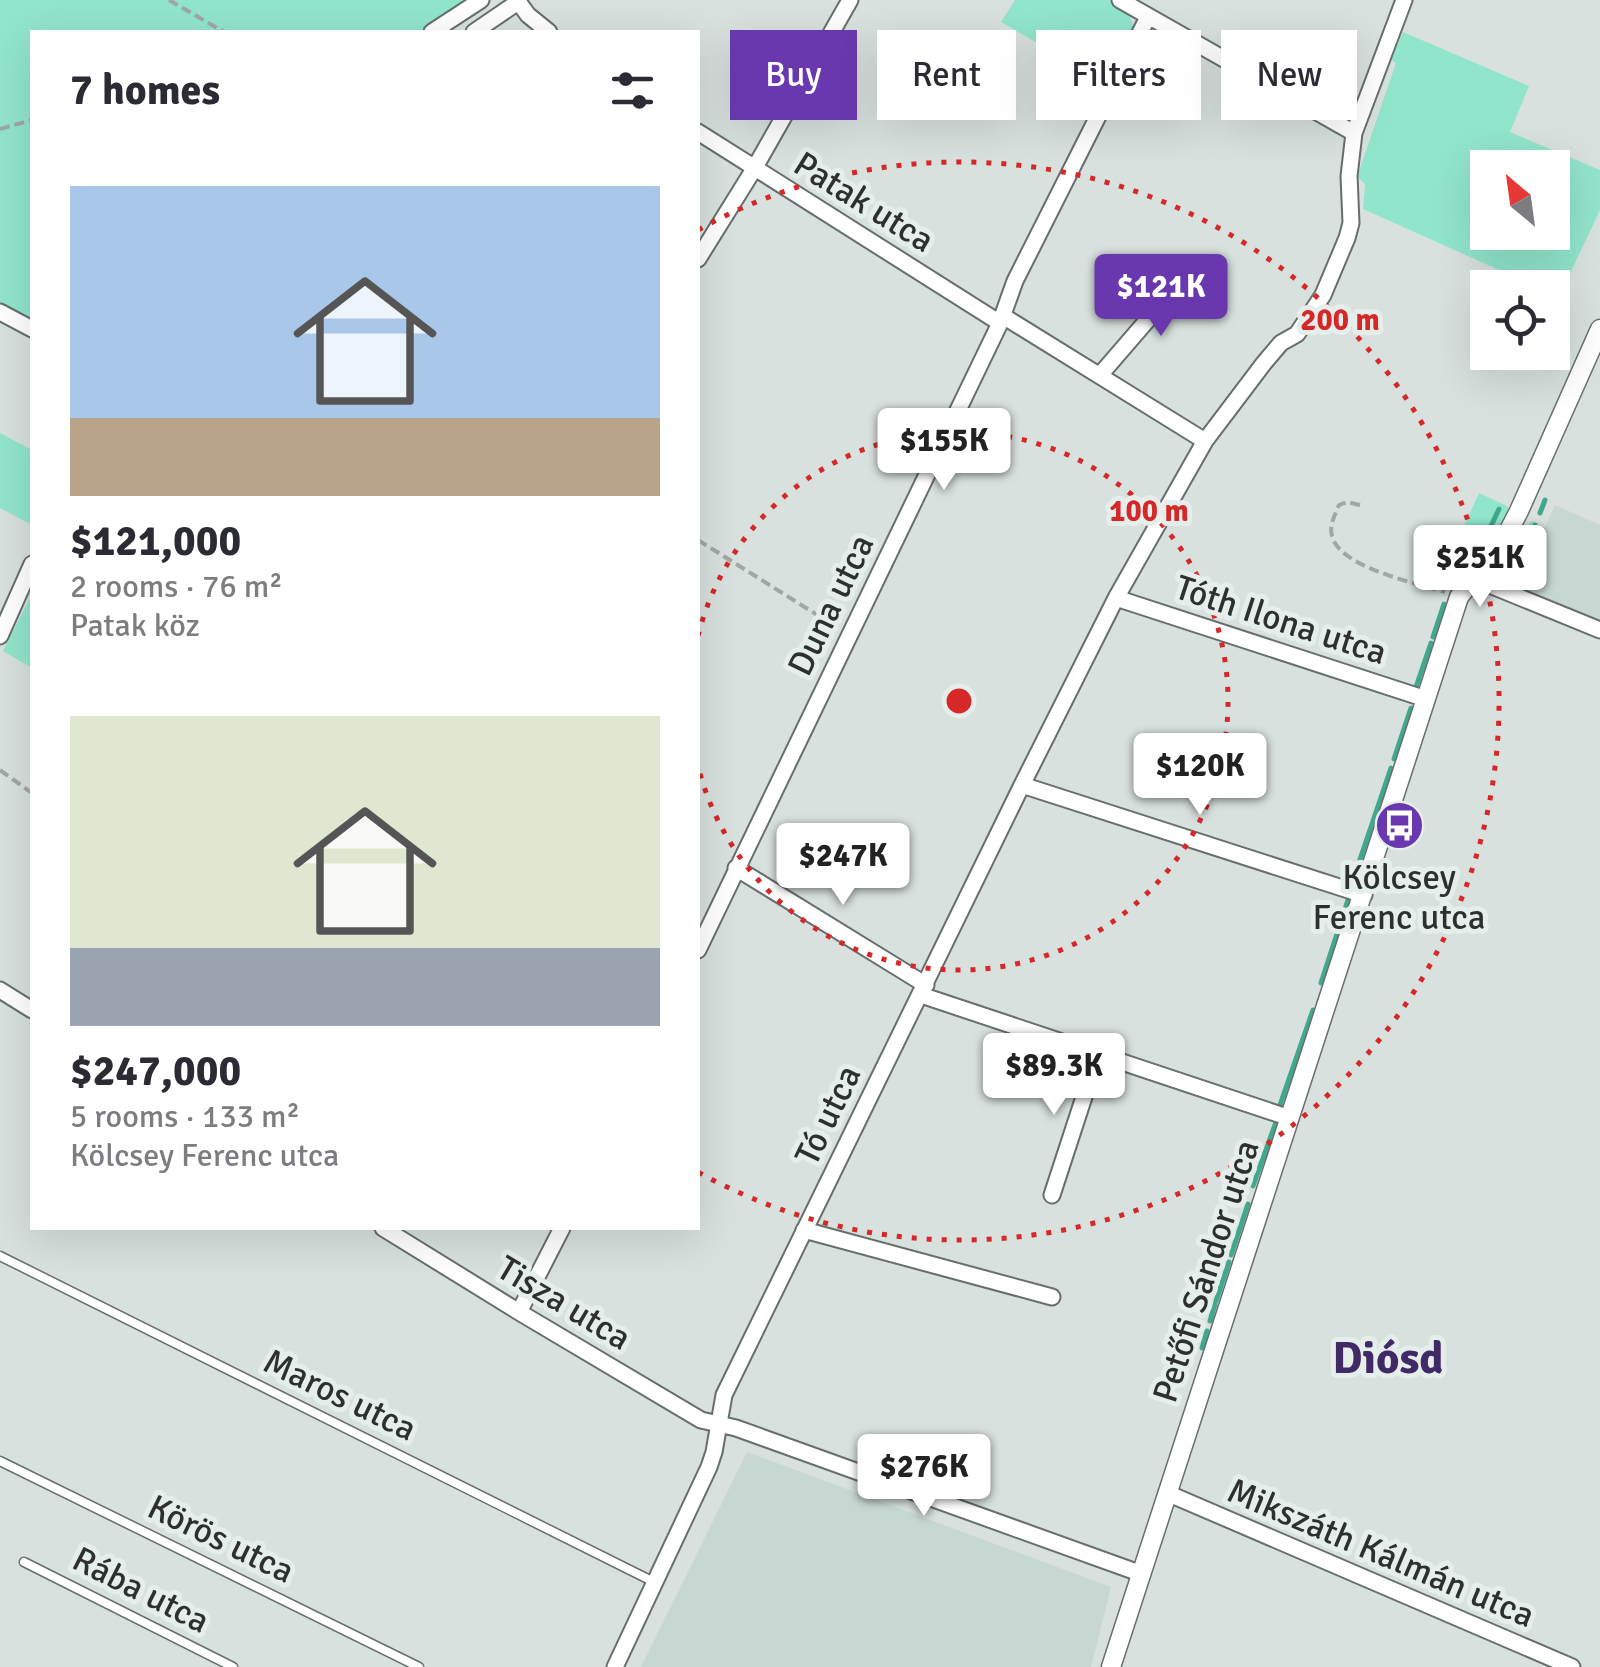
<!DOCTYPE html>
<meta charset="utf-8">
<style>
:root{--surface:#fff;--page:#f2f2f3;--text:#2b2b33;--muted:#7c7c81;--accent:#6937ae}
body{margin:0;font-family:Signika,sans-serif;background:var(--page);color:var(--text);height:100vh;display:flex;flex-direction:column;font-size:38px;white-space:nowrap}
*{box-sizing:border-box;margin:0}
p{font-size:32px;color:var(--muted)}
.icon{flex:none;width:55px;height:55px;fill:none;stroke:currentColor;stroke-width:2;stroke-linecap:round;stroke-linejoin:round}
.map{position:relative;flex:1;overflow:hidden}
.sheet{position:absolute;left:30px;top:30px;width:670px;height:1200px;display:flex;flex-direction:column;background:var(--surface);border-radius:0px;box-shadow:0 10px 40px #0002}
.sheet>*{flex:none}
.banner{position:absolute;left:730px;top:30px;width:720px;height:90px;display:flex;gap:20px}
.needle{width:65px;rotate:331deg}
.tools{position:absolute;left:1470px;top:150px;display:grid;gap:20px}
.tools a{display:grid;place-items:center;width:100px;height:100px;border-radius:0px;background:var(--surface);box-shadow:0 10px 40px #0002;font-size:50px}
.price{position:absolute;translate:-50% -85px;padding:0 22px;border-radius:10px;background:#fff;color:#222;font-size:32px;line-height:65px;filter:drop-shadow(0 2px 5px #0008)}
.price::after{content:'';position:absolute;left:50%;top:60px;width:30px;height:22px;margin-left:-15px;background:inherit;clip-path:polygon(0 0,100% 0,50% 100%)}
.price.current{background:var(--accent);color:#fff}
ul{padding:0;list-style:none}
li{display:grid;align-content:center;gap:20px;height:530px;padding:0 40px}
li span{display:grid;place-items:center;height:310px;border-radius:0px;color:#555}
li>.icon{margin-inline-start:auto}
span .icon{width:180px;height:180px;fill:#fffc;stroke-width:1}
li b{font-size:42px}
h2{display:flex;justify-content:space-between;align-items:center;height:120px;padding:0 40px;font-size:42px}
.tag{padding:0 35px;border-radius:0px;background:var(--surface);box-shadow:0 10px 40px #0002;font-size:35px;line-height:90px}
.tag.current{background:var(--accent);color:#fff}
.map>svg:first-child{display:block}
</style>
<div class="map">
<svg width="1600" height="1667" viewBox="0 0 1600 1667">
<rect width="100%" height="100%" fill="#d8e1de"/>
<!-- built -->
<path fill="#c7d8d2" d="M1555,505L1600,525V620L1518,587Z
M747,1452L1111,1587L1091,1667H641Z"/>
<!-- green -->
<path fill="#91e5cb" fill-rule="evenodd" d="M0,0H476L429,32H32V320L0,303Z
M1015,0H1109L1127,10L1135,29L1109,85L1001,22Z
M1403,32L1529,86L1510,132L1600,170V210L1559,297L1553,295L1552,288L1537,287L1363,209L1365,184L1357,177L1396,63L1391,60ZM1488,168H1552V232H1488Z
M0,433L32,450V525L0,508Z
M1479,493L1507,506L1508,509C1493,540 1472,566 1447,590L1442,586L1441,577Z
M1531,521L1545,528L1518,587L1514,591L1500,582V563L1504,557L1509,559L1523,537L1518,533L1520,530L1525,532Z
M32,594V668L3,651Z"/>
<g fill="none" stroke-linecap="round" stroke-linejoin="round">
<!-- stream -->
<path stroke="#40a88d" stroke-width="5" d="M1540,513L1545,500
M1460,571L1491,526L1499,509
M1509,583L1535,525
M1433,637L1444,604
M1416,687L1431,643
M1394,759L1411,708
M1352,883L1391,768
M1321,983L1348,900
M1280,1105L1313,1010
M1253,1186L1276,1122
M1231,1255L1248,1204
M1216,1301L1229,1262
M1210,1321L1215,1304
M1202,1348L1207,1331"/>
<defs>
<path id="service" d="M0,1256L656,1583
M0,1461L419,1667
M24,1562L233,1667"/>
<path id="minor" d="M517,0L528,15L549,32
M1120,0L1354,133
M432,32L481,0
M474,32L518,2
M698,132L1000,323
M698,259L754,169L850,0
M0,312L32,329
M1003,316L1205,441
M1100,375L1188,273
M1475,579L1600,630
M1116,598L1426,699
M0,636L32,564
M1022,785L1364,895
M736,868L926,985
M698,950L1000,323L1015,281L1148,17
M0,990L32,1010
M921,995L1290,1118
M1052,1195L1098,1054
M383,1228L519,1312L701,1420L736,1428L1142,1574
M804,1230L1052,1297
M519,1312L562,1228
M1167,1493L1572,1667
M615,1667L709,1467L714,1452L724,1395L1022,785L1116,598L1205,441L1264,363L1281,343L1297,334L1323,295L1347,238L1351,223L1349,176L1354,133L1404,0"/>
<path id="tertiary" d="M1111,1667L1459,597L1506,536L1519,511L1600,329"/>
</defs>
<!-- service casing -->
<use href="#service" stroke="#676f6c" stroke-width="11"/>
<!-- minor casing -->
<use href="#minor" stroke="#676f6c" stroke-width="19"/>
<!-- tertiary casing -->
<use href="#tertiary" stroke="#676f6c" stroke-width="21"/>
<!-- path -->
<path stroke="#a0a7a4" stroke-width="4" stroke-dasharray="10 5" stroke-linecap="butt" d="M169,0L224,32
M0,129L32,120
M1360,505L1347,502L1339,505C1335,515 1329,525 1332,536C1340,568 1417,583 1445,592
M698,540L838,628
M0,770L32,793"/>
<!-- service -->
<use href="#service" stroke="#fff" stroke-width="8"/>
<!-- minor -->
<use href="#minor" stroke="#fff" stroke-width="15"/>
<!-- tertiary -->
<use href="#tertiary" stroke="#fff" stroke-width="18"/>
</g>
<!-- distance rings -->
<g fill="none" stroke="#d62828" stroke-width="5" stroke-dasharray="5 10">
<path d="M698 636A269 269 0 1 1 698 766"/>
<path d="M698 230A539 539 0 1 1 698 1172"/>
</g>
<!-- icons -->
<defs>
<symbol id="bus-disc" viewBox="-11 -11 22 22"><circle r="9.5" fill="#6937ae" stroke="#e5eeeb"/><path d="M-5-6H5V4H4V6H2V4H-2V6H-4V4H-5ZM-3.5-4V0h7V-4ZM-3.5 1.2v1.5H-2V1.2ZM2 1.2v1.5H3.5V1.2Z" fill="#fff"/></symbol>
</defs>
<g fill-rule="evenodd">
<use href="#bus-disc" x="1372" y="798" width="55" height="55"/>
</g>
<g text-anchor="middle" dominant-baseline="central" stroke-width="10" stroke-linejoin="round" paint-order="stroke">
<!-- street labels -->
<g font-size="35" fill="#2d302f" stroke="#e5eeeb">
<text transform="translate(864 202) rotate(32)">Patak utca</text>
<text transform="translate(831 605) rotate(-64)">Duna utca</text>
<text transform="translate(1281 620) rotate(18)">Tóth Ilona utca</text>
<text transform="translate(828 1115) rotate(-64)">Tó utca</text>
<text transform="translate(1206 1271) rotate(-72)">Petőfi Sándor utca</text>
<text transform="translate(564 1303) rotate(31)">Tisza utca</text>
<text transform="translate(340 1395) rotate(26)">Maros utca</text>
<text transform="translate(221 1539) rotate(26)">Körös utca</text>
<text transform="translate(1381 1553) rotate(23)">Mikszáth Kálmán utca</text>
<text transform="translate(141 1590) rotate(27)">Rába utca</text>
</g>
<!-- poi labels -->
<g font-size="35" fill="#2d302f" stroke="#e5eeeb">
<text x="1399" y="877">Kölcsey<tspan x="1399" dy="40">Ferenc utca</tspan></text>
</g>
<!-- district labels -->
<g font-size="45" font-weight="bold" fill="#402a65" stroke="#e5eeeb">
<text x="1388" y="1358">Diósd</text>
</g>
</g>
<circle cx="959" cy="701" r="15" fill="#d62828" stroke="#e5eeeb" stroke-width="5"/>
<g font-size="30" text-anchor="middle" font-weight="bold" fill="#d62828" stroke="#e5eeeb" stroke-width="10" stroke-linejoin="round" paint-order="stroke">
<text x="1340" y="330">200 m</text>
<text x="1149" y="521">100 m</text>
</g>
</svg>
<div class="tools">
<a><svg class="needle" viewBox="-14 -14 28 28"><path d="M0-13l5 13h-10z" fill="#e53935"/><path d="M0 13l5-13h-10z" fill="#7c7c81"/></svg></a>
<a><svg class="icon" aria-label="locate" viewBox="0 0 24 24"><circle cx="12" cy="12" r="6"/><path d="M12 2v4M12 18v4M2 12h4M18 12h4"/></svg></a>
</div>
<b class="price current" style="left:1161px;top:339px">$121K</b>
<b class="price" style="left:944px;top:493px">$155K</b>
<b class="price" style="left:1480px;top:610px">$251K</b>
<b class="price" style="left:1200px;top:818px">$120K</b>
<b class="price" style="left:843px;top:908px">$247K</b>
<b class="price" style="left:1054px;top:1118px">$89.3K</b>
<b class="price" style="left:924px;top:1519px">$276K</b>
<div class="banner">
<a class="tag current">Buy</a>
<a class="tag">Rent</a>
<a class="tag">Filters</a>
<a class="tag">New</a>
</div>
<section class="sheet">
<h2>7 homes<svg class="icon" aria-label="filters" viewBox="0 0 24 24"><path d="M4 7h16M4 17h16"/><circle cx="9" cy="7" r="2"/><circle cx="15" cy="17" r="2"/></svg></h2>
<ul>
<li><span style="background:linear-gradient(#a9c7e8 75%,#b9a48a 0)"><svg class="icon" aria-label="home" viewBox="0 0 24 24"><path d="M3 11l9-7 9 7M6 9v11h12V9"/></svg></span><div><b>$121,000</b><p>2 rooms · 76 m²</p><p>Patak köz</p></div></li>
<li><span style="background:linear-gradient(#dfe7d0 75%,#9aa5b1 0)"><svg class="icon" aria-label="home" viewBox="0 0 24 24"><path d="M3 11l9-7 9 7M6 9v11h12V9"/></svg></span><div><b>$247,000</b><p>5 rooms · 133 m²</p><p>Kölcsey Ferenc utca</p></div></li>
</ul>
</section>
</div>
